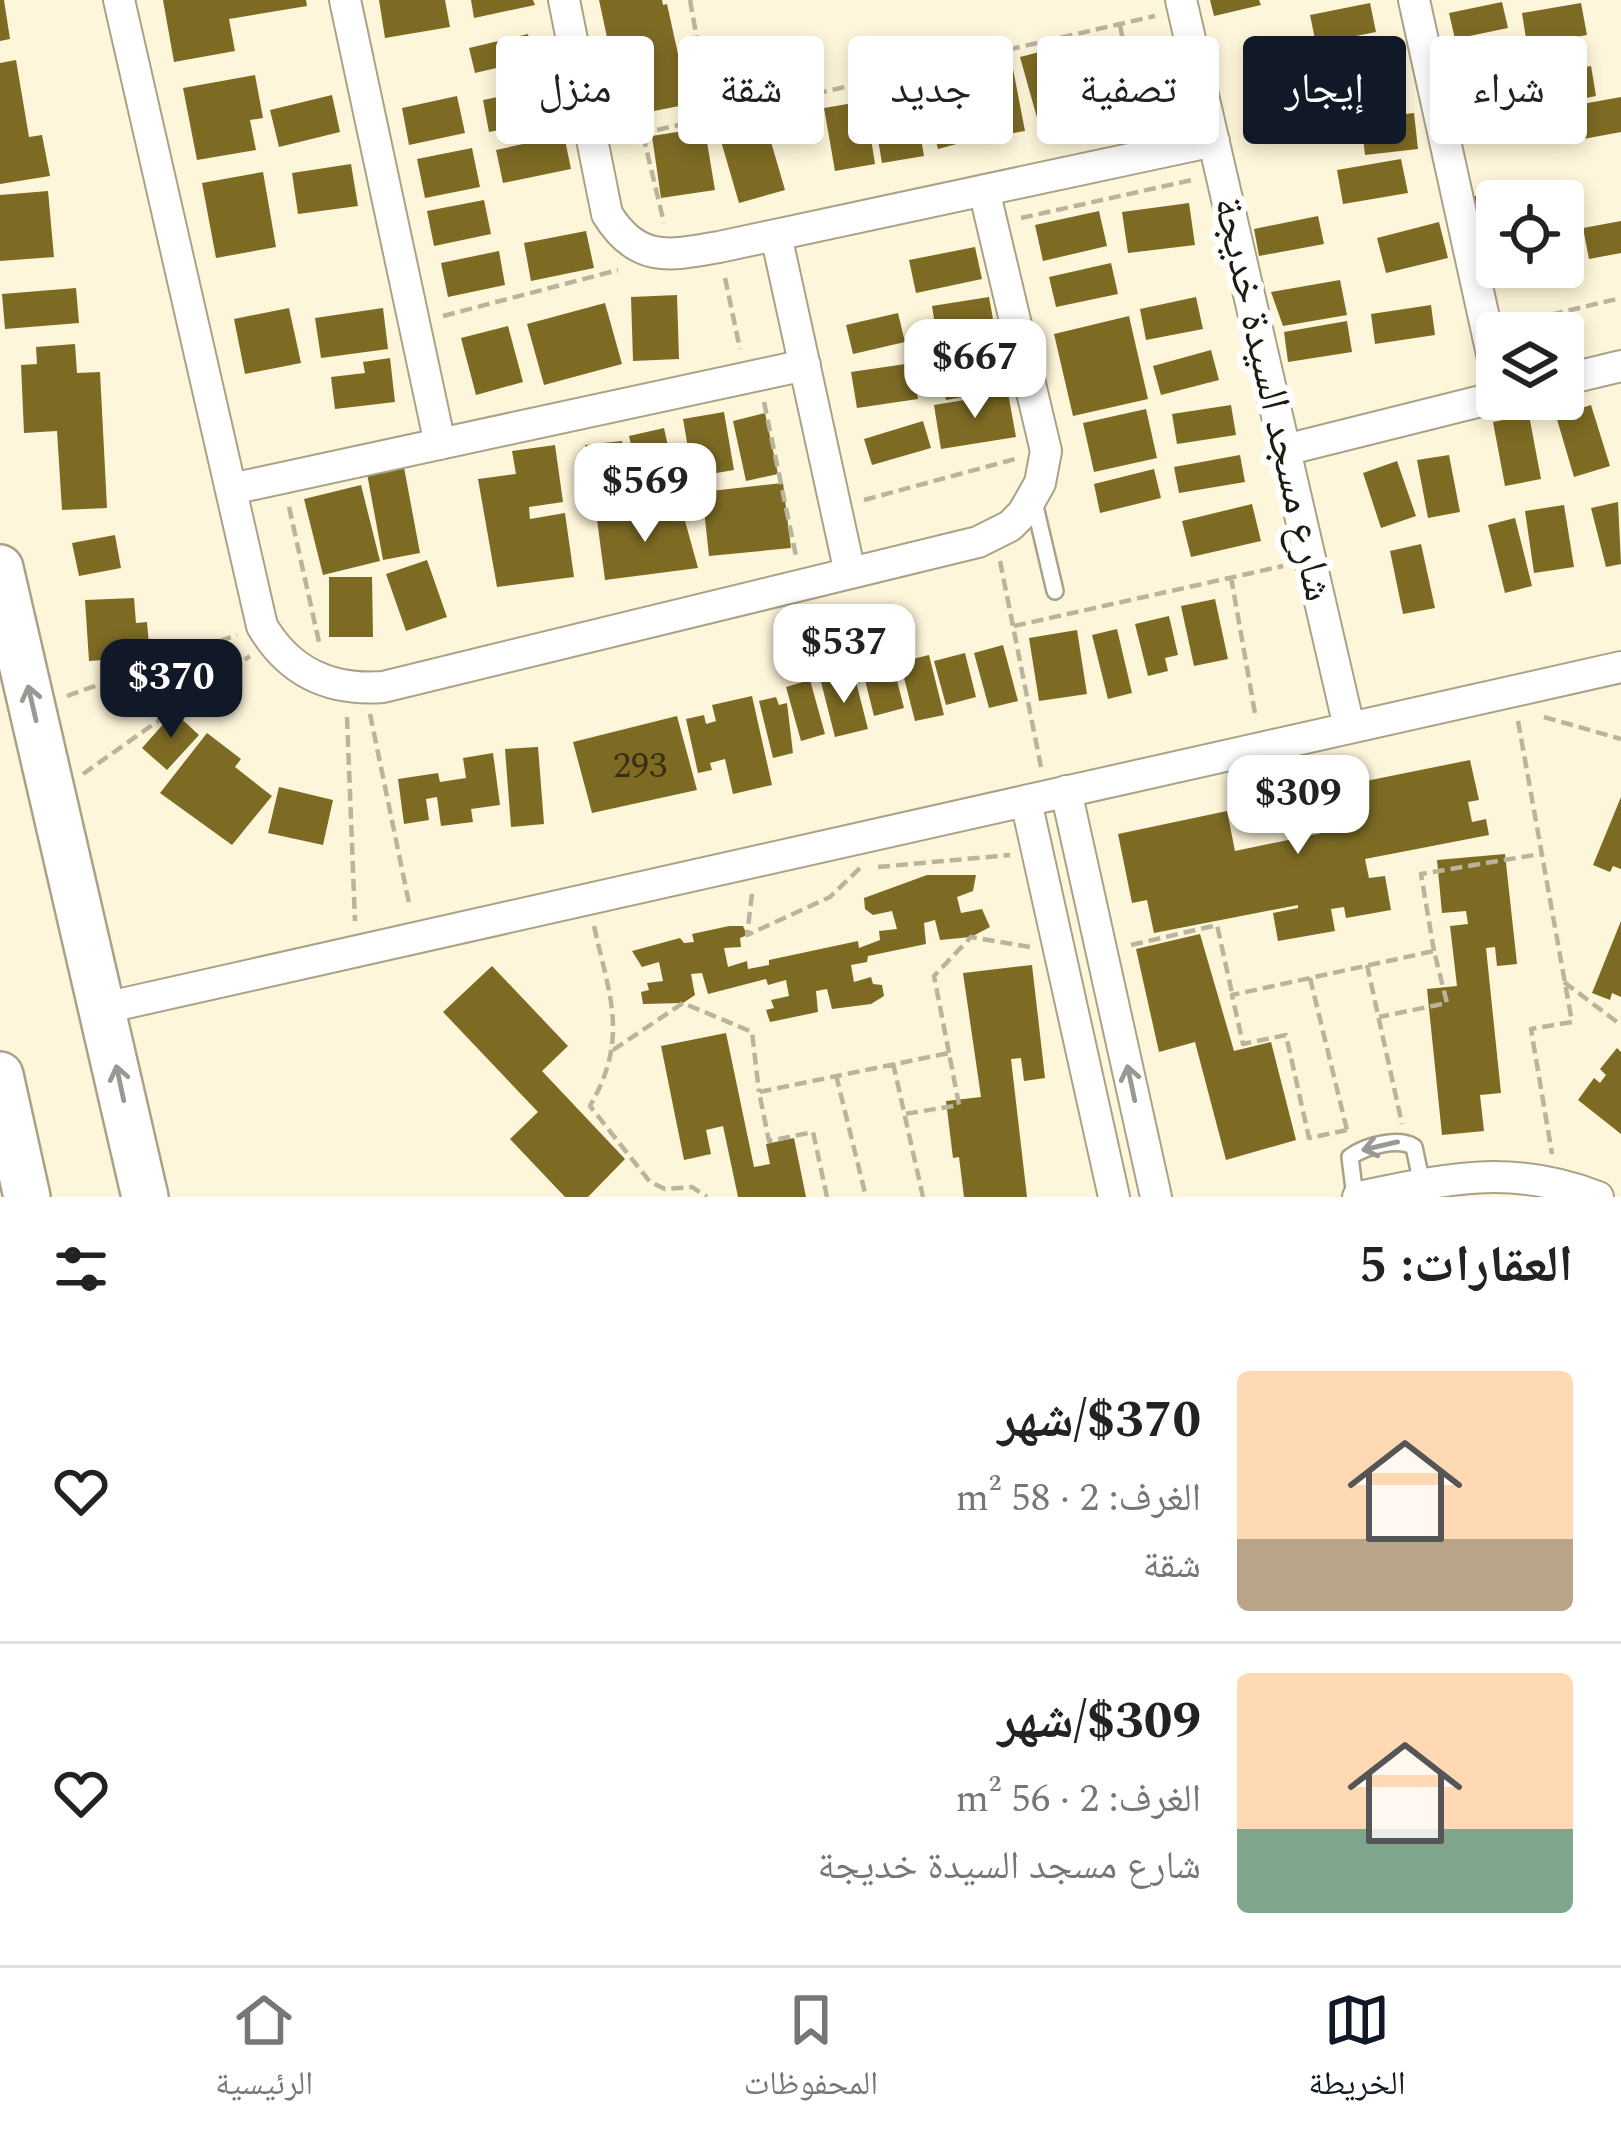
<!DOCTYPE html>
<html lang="ar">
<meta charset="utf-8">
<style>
:root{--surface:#fff;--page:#f2f2f2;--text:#222;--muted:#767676;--line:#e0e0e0;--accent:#111827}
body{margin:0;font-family:Spectral,"Noto Naskh Arabic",serif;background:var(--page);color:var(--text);direction:rtl;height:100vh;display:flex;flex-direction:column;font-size:45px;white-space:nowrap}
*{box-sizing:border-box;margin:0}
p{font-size:39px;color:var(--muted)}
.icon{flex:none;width:66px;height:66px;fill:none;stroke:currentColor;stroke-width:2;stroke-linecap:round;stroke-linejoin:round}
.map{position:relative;height:1197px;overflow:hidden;direction:ltr}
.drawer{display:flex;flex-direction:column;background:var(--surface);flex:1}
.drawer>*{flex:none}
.top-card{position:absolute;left:36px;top:36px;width:1551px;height:108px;direction:rtl;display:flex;gap:24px}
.controls{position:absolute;left:1476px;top:180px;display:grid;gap:24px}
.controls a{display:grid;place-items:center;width:108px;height:108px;border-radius:12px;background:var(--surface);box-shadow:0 6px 18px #0003;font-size:60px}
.price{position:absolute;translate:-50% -102px;padding:0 27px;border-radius:24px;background:#fff;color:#222;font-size:39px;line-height:78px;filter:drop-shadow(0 3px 6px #0008)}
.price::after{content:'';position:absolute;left:50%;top:72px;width:36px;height:27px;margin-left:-18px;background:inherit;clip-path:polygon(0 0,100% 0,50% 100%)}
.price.current{background:var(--accent);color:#fff}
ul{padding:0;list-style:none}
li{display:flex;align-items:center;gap:36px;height:300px;padding:0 48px}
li+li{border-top:3px solid var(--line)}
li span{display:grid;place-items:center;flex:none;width:336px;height:240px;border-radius:12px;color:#555}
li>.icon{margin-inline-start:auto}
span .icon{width:144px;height:144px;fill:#fffc;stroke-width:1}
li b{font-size:51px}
h2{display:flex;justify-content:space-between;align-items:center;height:144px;padding:0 48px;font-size:51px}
.pill{padding:0 42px;border-radius:12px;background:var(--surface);box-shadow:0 6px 18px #0003;font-size:42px;line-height:108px}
.pill.current{background:var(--accent);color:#fff}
.menu{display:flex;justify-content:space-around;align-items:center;height:168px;border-top:3px solid var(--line);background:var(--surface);font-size:33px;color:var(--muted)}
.menu a{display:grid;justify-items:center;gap:6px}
.menu .current{color:var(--accent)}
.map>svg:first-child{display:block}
</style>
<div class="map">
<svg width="1621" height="1197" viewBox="0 0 1621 1197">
<rect width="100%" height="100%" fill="#fef6da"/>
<!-- building -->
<path fill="#7d6b24" d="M0,0H4L10,39L0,41Z
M163,0H306L307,6L229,19L235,51L174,62Z
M379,0H445L450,27L385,38Z
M471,0H533L535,5L474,18Z
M599,0H662L663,5L667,4L689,104L624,117Z
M1210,0H1259L1261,5L1214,16Z
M1502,2L1508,28L1455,39L1449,13Z
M1370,3L1376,32L1316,44L1310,15Z
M1581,3L1587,35L1527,45L1522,13Z
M528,34L534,59L475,73L469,48Z
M1111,46L1122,110L1082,117L1071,52Z
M1059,47L1078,114L1039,125L1020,57Z
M1321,51L1324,68L1253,83L1250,65Z
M16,60L29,137L42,135L50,176L0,184V63Z
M1591,66L1596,96L1546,106L1540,76Z
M1013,69L1025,131L985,138L973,76Z
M255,75L263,118L250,120L256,150L197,160L183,88Z
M1398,76L1406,105L1350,119L1342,90Z
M963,78L979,138L938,149L922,89Z
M1303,79L1310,121L1255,130L1248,88Z
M548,87L555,119L489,132L483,100Z
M913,92L924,156L882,163L871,99Z
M332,95L340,132L279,147L270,110Z
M457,96L465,133L409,145L402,108Z
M1621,97V132L1578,140L1571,106Z
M865,101L875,164L835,171L824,108Z
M762,111L785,190L739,203L716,124Z
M1414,113L1418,149L1365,155L1361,119Z
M689,130L692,144L707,142L715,190L661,198L652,136Z
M564,135L571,169L503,183L496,150Z
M472,148L480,187L425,198L417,159Z
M1401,159L1408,193L1343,204L1337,170Z
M351,164L358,206L298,214L292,173Z
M263,172L276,247L216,258L202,183Z
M1521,182L1527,201H1497V229L1483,233L1472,197Z
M48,191L54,257L0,261V195Z
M484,200L491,234L434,246L427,211Z
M1189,203L1195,245L1128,253L1122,212Z
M1099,211L1107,246L1043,261L1035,225Z
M1318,216L1324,244L1259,256L1254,229Z
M1621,221V253L1589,259L1583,228Z
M1439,222L1448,258L1386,273L1377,238Z
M586,231L594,268L531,281L524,243Z
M1563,242L1572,273L1520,286L1515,267H1563Z
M975,247L982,279L916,293L909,260Z
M499,251L505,285L448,297L441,263Z
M1111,263L1118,294L1056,307L1049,277Z
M1340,280L1347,315L1283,326L1271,292Z
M76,288L79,323L5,329L2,294Z
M677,295L679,359L633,361L631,297Z
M989,297L997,341L939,350L932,306Z
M1196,297L1203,329L1146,340L1140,309Z
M605,303L622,364L544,385L527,324Z
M1431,305L1435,335L1375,344L1371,314Z
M289,308L301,363L245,374L234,319Z
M383,308L388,349L321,358L315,318Z
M898,313L905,342L853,354L846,325Z
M1129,316L1148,399L1073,416L1054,334Z
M1347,321L1352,352L1288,362L1284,332Z
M508,326L523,382L476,395L461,338Z
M75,344L77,373L100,372L107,508L62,510L57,431L24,433L21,365L37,364L36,347Z
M1211,350L1219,380L1161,395L1153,366Z
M996,357L1002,390L946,400L940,367Z
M390,358L395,402L335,409L331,377L365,373L363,362Z
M912,363L918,399L857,408L851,372Z
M1008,393L1016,437L941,449L934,405Z
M1231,405L1236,435L1177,444L1172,414Z
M1591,405L1610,466L1574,477L1556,416Z
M1146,409L1157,458L1094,472L1083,423Z
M724,412L734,470L693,477L683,419Z
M765,413L778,474L746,481L733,421Z
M1529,415L1541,479L1505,486L1493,422Z
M923,421L931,448L872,465L864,439Z
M664,428L677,487L642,494L629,436Z
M622,441L630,501L593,506L585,445Z
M555,445L563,502L529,507L530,519L565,513L574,577L497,587L478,479L516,474L512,451Z
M1240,455L1245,482L1179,493L1174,467Z
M1449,455L1460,512L1428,518L1417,460Z
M1397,461L1416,516L1381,528L1363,473Z
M403,462L420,553L383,560L366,468Z
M1154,469L1161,498L1100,513L1094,484Z
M783,483L791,548L709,556L702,492Z
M361,485L380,561L323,575L304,499Z
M1618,502L1621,564L1606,567L1591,508Z
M1252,504L1261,541L1191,557L1182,521Z
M1564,505L1574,567L1534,573L1525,511Z
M682,510L698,568L605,580L597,520Z
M1515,518L1532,586L1505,593L1488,525Z
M115,535L121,568L79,576L72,543Z
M1421,544L1435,608L1403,614L1390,551Z
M427,560L447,617L406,631L386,574Z
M329,577H372L373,637H329Z
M134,598L136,623L147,622L150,657L89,661L85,600Z
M1215,599L1228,659L1194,666L1181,606Z
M1169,616L1178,655L1165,658L1168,671L1148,676L1135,624Z
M1117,629L1132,693L1108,699L1092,635Z
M1077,630L1087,694L1039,701L1029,638Z
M1003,645L1018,701L989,708L974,653Z
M965,653L976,697L946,705L934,661Z
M929,655L944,715L915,721L900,662Z
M893,665L904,708L874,716L863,672Z
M854,674L868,729L835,737L821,682Z
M810,680L825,734L801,741L786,687Z
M752,696L772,785L733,794L725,759L710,763L712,770L698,773L686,719L704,715L706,724L716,721L712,705Z
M776,697L779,705L787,703L793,753L773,758L759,701Z
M174,712L199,735L167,770L142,748Z
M677,716L697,790L592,813L573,742Z
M207,733L241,759L235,767L272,796L232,845L160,793Z
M538,747L544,824L511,827L505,749Z
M493,753L500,805L471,809L473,822L441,826L437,797L426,799L429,820L404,824L398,779L438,773L440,782L466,778L463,758Z
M1470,760L1479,800L1468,802L1472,822L1486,819L1489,835L1365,859L1369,878L1385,876L1391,910L1346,918L1344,907L1331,909L1335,931L1278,941L1273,913L1298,908V905L1154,933L1147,900L1132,903L1118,834L1227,811L1235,851L1360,825L1351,784Z
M279,787L333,800L323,845L268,833Z
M1621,797V869L1613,866L1610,872L1593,865Z
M1505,854L1517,964L1497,966L1495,947L1486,948L1501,1093L1480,1095L1484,1131L1442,1135L1427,989L1457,986L1450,926L1468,924L1466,911L1442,913L1437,860Z
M927,875H976L973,891L957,897L961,913L982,909L990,927L971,937L940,940L935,920L924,923L926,944L868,956L867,962L851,965L854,982L871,977L873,984L882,985L884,996L871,1004L832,1009L827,989L816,991L818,1012L770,1022L766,1010L774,1008L771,1000L789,996L786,980L768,985L766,979L708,994L702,973L691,974L695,995L683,1003L643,1004L641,992L649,990L647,983L663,981L659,962L642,967L632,951L680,938L684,943L694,942L692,934L729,926H743L747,935L740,938L741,947L724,948L728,967L747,961L748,969L769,965V960L858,941L859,948L880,940L879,931L897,929L892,911L873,915L865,909L864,898Z
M1621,921V997L1612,993L1610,1000L1592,993Z
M1200,934L1234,1051L1271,1042L1296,1140L1226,1160L1195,1042L1159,1052L1136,949Z
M1032,965L1045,1078L1024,1081L1021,1058L1011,1059L1027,1197H964L959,1157L953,1158L946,1101L981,1097L963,973Z
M492,966L568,1046L542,1071L625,1159L588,1197H565L510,1139L538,1112L443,1012Z
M726,1033L754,1167L770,1164L766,1144L794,1138L806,1197H738L723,1126L706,1130L711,1154L684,1160L661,1046Z
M1617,1048L1621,1052V1134L1578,1100L1594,1078L1600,1083L1606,1075L1600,1069Z"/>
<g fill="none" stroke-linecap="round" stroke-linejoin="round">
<defs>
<path id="lane" d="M1034,502L1055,591
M1355,1197L1350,1157C1365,1146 1398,1137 1414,1147L1422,1184"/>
<path id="street" d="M119,0L262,626C289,672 330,691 383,687L978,542L1010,526L1023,513L1040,483L1046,451L984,190
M345,0L440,444
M564,0L607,214C637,263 669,256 719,247L1214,141
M1181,0L1349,727
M1414,0L1497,377
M776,235L850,573
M1563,380L1621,366
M1285,450L1497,397
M231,489L805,365
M1066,791L1156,1197
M1026,801L1114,1197
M104,1008L1621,667
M1358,1197C1447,1179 1511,1163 1598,1197"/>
<path id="secondary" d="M0,568L145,1197
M0,1075L27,1197"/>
</defs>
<!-- lane casing -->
<use href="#lane" stroke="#aaa287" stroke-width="20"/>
<!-- street casing -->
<use href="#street" stroke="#aaa287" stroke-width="34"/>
<!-- secondary casing -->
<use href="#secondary" stroke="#aaa287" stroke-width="50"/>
<!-- path -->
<path stroke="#bab49d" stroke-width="4.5" stroke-dasharray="12 6" stroke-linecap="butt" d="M690,0L711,117
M1120,25L1139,126
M643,135L664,223
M622,138L1155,16
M1021,218L1192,180
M725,278L740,349
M443,316L618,270
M1516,323L1621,298
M764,402L796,556
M864,500L1015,459
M289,507L319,642
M1000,561L1041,767
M1231,577L1256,719
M1014,626L1283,566
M67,696L237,635
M370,714L410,908
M347,717L355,921
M1544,717L1621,739
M1518,721L1572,1022L1531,1029L1552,1154
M83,774L250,656
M878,867L1010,855
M752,894L747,935L830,897L860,868
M594,926C610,998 629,1038 590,1106L650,1182L665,1189L692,1187L707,1197
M1131,945L1217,925L1232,993
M1434,951L1421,874L1540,854
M1367,965L1402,1124
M1310,978L1347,1130
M1564,982L1621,1025
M613,1050L683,1003L752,1032L759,1092
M949,1053L934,976L971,937L1030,947
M893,1063L923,1197
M836,1075L866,1197
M1347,1130L1309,1138L1286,1035L1243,1044L1232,995L1434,951L1447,1003L1379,1017
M827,1197L813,1132L769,1141L759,1092L949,1053L959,1105L905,1114"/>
<!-- lane -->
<use href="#lane" stroke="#fff" stroke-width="15"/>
<!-- street -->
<use href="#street" stroke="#fff" stroke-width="30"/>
<!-- secondary -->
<use href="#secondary" stroke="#fff" stroke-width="45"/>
</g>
<!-- one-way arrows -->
<defs><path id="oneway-shaft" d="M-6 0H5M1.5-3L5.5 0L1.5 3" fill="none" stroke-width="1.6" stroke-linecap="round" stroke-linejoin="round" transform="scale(3)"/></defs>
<g stroke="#9a9893">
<use href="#oneway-shaft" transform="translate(32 703) rotate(-103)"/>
<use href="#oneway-shaft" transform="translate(120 1083) rotate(-102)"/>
<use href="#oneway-shaft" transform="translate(1131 1083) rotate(-102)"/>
<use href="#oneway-shaft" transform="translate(1380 1146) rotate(167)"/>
</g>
<g text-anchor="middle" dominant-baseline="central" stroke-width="12" stroke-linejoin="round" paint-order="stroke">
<!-- number labels -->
<g font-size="36" fill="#362f15">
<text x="640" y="766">293</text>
</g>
<!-- street labels -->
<g font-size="42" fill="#1e1b10" stroke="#fff">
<text transform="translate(1273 399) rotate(77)">شارع مسجد السيدة خديجة</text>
</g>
</g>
</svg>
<div class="controls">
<a><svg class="icon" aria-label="locate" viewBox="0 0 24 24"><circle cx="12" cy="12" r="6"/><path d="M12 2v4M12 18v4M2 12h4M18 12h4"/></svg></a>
<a><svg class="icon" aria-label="layers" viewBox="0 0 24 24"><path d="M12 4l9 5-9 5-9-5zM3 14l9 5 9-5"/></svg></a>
</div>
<b class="price" style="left:975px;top:421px">$667</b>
<b class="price" style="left:645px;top:545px">$569</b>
<b class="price" style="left:844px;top:706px">$537</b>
<b class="price current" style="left:171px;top:741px">$370</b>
<b class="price" style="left:1298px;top:857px">$309</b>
<div class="top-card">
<a class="pill">شراء</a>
<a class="pill current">إيجار</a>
<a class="pill">تصفية</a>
<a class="pill">جديد</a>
<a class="pill">شقة</a>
<a class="pill">منزل</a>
</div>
</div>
<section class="drawer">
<h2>العقارات: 5<svg class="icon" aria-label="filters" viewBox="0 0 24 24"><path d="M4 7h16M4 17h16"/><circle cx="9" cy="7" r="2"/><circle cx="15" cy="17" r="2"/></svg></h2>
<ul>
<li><span style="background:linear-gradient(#ffd9b3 70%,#b9a48a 0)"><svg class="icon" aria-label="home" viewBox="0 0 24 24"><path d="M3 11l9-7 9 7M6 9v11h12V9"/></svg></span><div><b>$370/شهر</b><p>الغرف: 2 · 58 m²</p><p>شقة</p></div><svg class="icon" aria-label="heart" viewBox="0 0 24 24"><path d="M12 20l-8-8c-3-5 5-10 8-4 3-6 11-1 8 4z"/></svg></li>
<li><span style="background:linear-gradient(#ffd9b3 65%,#7fa58c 0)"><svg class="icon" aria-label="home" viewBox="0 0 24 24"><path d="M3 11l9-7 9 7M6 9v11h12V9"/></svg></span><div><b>$309/شهر</b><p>الغرف: 2 · 56 m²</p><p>شارع مسجد السيدة خديجة</p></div><svg class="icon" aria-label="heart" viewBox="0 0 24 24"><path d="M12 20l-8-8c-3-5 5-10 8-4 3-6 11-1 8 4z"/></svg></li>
</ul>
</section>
<nav class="menu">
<a class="current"><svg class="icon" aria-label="map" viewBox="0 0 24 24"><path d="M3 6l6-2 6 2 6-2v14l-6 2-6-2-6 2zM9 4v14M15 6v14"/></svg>الخريطة</a>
<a><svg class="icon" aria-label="saved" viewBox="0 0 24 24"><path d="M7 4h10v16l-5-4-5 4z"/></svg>المحفوظات</a>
<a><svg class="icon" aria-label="home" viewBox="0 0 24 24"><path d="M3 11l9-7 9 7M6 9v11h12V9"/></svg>الرئيسية</a>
</nav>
